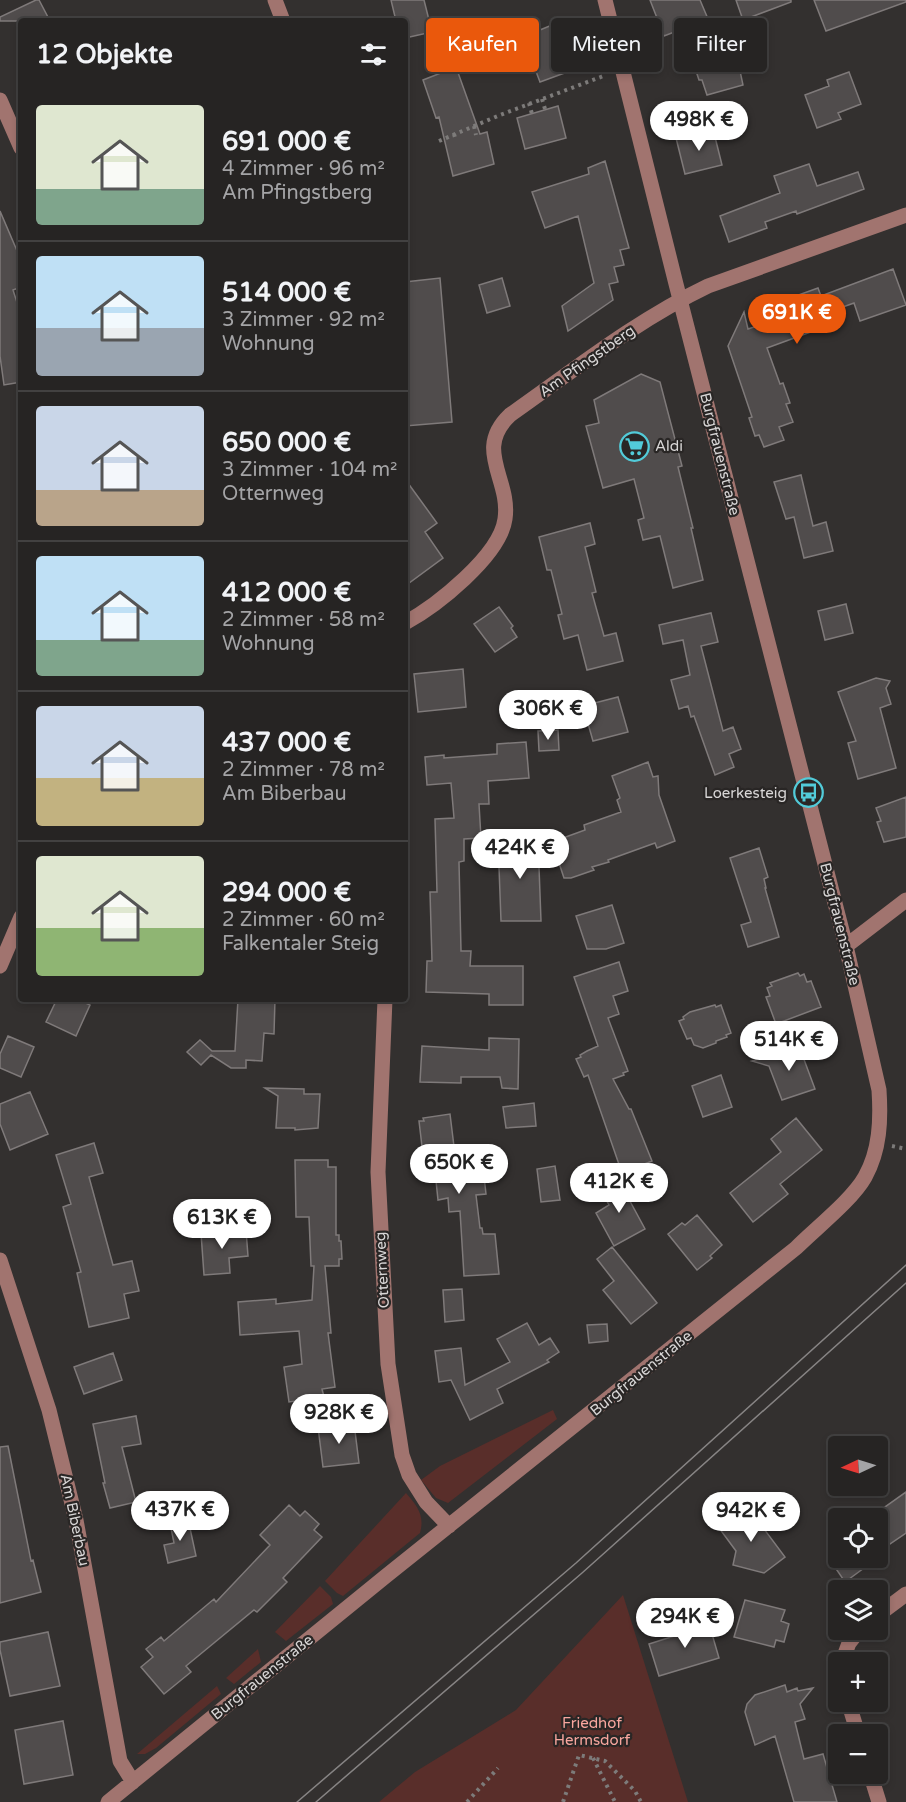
<!DOCTYPE html>
<html lang="de">
<meta charset="utf-8">
<style>
:root{--surface:#262423;--page:#323030;--text:#f1f3f6;--muted:#a4a4a6;--line:#424141;--accent:#ea580c}
body{margin:0;font-family:"Varela Round",sans-serif;background:var(--page);color:var(--text);height:100vh;display:flex;flex-direction:column;font-size:22px;white-space:nowrap}
*{box-sizing:border-box;margin:0}
p{font-size:20px;color:var(--muted)}
.icon{flex:none;width:33px;height:33px;fill:none;stroke:currentColor;stroke-width:2;stroke-linecap:round;stroke-linejoin:round}
.map{position:relative;flex:1;overflow:hidden}
.details{position:absolute;left:18px;top:18px;width:390px;height:984px;display:flex;flex-direction:column;background:var(--surface);border-radius:6px;box-shadow:0 3px 9px #0003,0 0 0 2px var(--line)}
.details>*{flex:none}
.banner{position:absolute;left:426px;top:18px;width:390px;height:54px;display:flex;gap:12px}
.needle{width:39px;rotate:266deg}
.buttons{position:absolute;left:828px;top:1436px;display:grid;gap:12px}
.buttons a{display:grid;place-items:center;width:60px;height:60px;border-radius:6px;background:var(--surface);box-shadow:0 3px 9px #0003,0 0 0 2px var(--line);font-size:30px}
.price{position:absolute;translate:-50% -51px;padding:0 14px;border-radius:21px;background:#fff;color:#222;font-size:20px;line-height:39px;filter:drop-shadow(0 2px 3px #0008)}
.price::after{content:'';position:absolute;left:50%;top:36px;width:18px;height:14px;margin-left:-9px;background:inherit;clip-path:polygon(0 0,100% 0,50% 100%)}
.price.on{background:var(--accent);color:#fff}
ul{padding:0;list-style:none}
li{display:flex;align-items:center;gap:18px;height:150px;padding:0 18px}
li+li{border-top:2px solid var(--line)}
li span{display:grid;place-items:center;flex:none;width:168px;height:120px;border-radius:6px;color:#555}
li>.icon{margin-inline-start:auto}
span .icon{width:72px;height:72px;fill:#fffc;stroke-width:1}
li b{font-size:26px}
h2{display:flex;justify-content:space-between;align-items:center;height:72px;padding:0 18px;font-size:26px}
.tag{padding:0 21px;border-radius:6px;background:var(--surface);box-shadow:0 3px 9px #0003,0 0 0 2px var(--line);font-size:21px;line-height:54px}
.tag.on{background:var(--accent);color:#fff}
.map>svg:first-child{display:block}
</style>
<div class="map">
<svg width="906" height="1802" viewBox="0 0 906 1802">
<rect width="100%" height="100%" fill="#33302f"/>
<!-- green -->
<path fill="#592e2a" d="M553,1410L557,1419L448,1503L436,1498L421,1480L440,1466Z
M406,1493C417,1506 425,1515 420,1533L343,1596L337,1593L325,1581Z
M320,1586L331,1597L333,1604L286,1641L275,1632Z
M623,1595L688,1802H379L415,1772L516,1710Z
M258,1649L261,1662L234,1684L226,1678Z
M217,1686L221,1694L156,1748L145,1754H137Z"/>
<!-- building -->
<path fill="#504c4c" stroke="#7f7a7a" stroke-width="1.5" d="M36,0H39L50,21H0V17Z
M391,0H424L432,32L405,38V21H396Z
M650,0H700L727,64H730L732,70L740,71L743,85L707,95L702,80H699L682,29L664,36Z
M736,0H791V2L743,20Z
M814,0H906V2L826,31Z
M552,25L570,71L540,82L523,37Z
M456,67L480,134L487,132L494,164L453,176L439,117L436,118L423,80Z
M849,72L861,104L838,113L841,119L817,128L805,95L829,86L827,80Z
M558,106L566,138L525,149L517,118Z
M713,129L722,165L685,174L676,138Z
M605,161L629,248L620,250L624,265L614,267L618,282L609,284L613,300L568,331L562,306L594,283L578,216L545,228L532,192L589,174L588,168Z
M809,164L817,186L858,172L864,189L797,214L796,211L765,222L767,228L729,242L720,216L780,193L774,176Z
M0,211L21,260V287L13,290L21,315V382L4,385L0,356Z
M893,269L906,305L860,321L854,303L812,318L816,330L767,348L780,384L783,383L790,403L786,404L793,422L779,427L784,440L764,447L759,435L755,436L749,418L752,417L728,346L744,312L748,329L787,316L782,301L818,288L821,296Z
M440,278L452,422L405,426V282Z
M502,278L510,306L487,313L479,285Z
M641,374L660,382L682,466L678,467L693,528H691L703,580L673,588L660,536L643,540L638,520L644,518L634,479L603,488L586,426L599,423L594,400Z
M801,475L813,526L826,522L833,551L804,558L794,517L786,519L774,482Z
M405,479L437,523L425,532L443,558L405,586Z
M590,523L595,544L585,547L596,592L592,593L604,636L616,633L623,661L587,670L578,635L564,639L558,615L562,614L551,570H547L539,537Z
M846,604L853,633L825,640L818,611Z
M499,607L513,626L511,628L517,637L495,652L474,624Z
M711,613L718,642L701,646L723,731L733,727L741,749L729,754L734,767L715,775L694,716L691,717L688,706L679,709L671,680L690,675L683,640L663,644L659,625Z
M463,669L466,707L418,712L414,674Z
M876,678L890,681L886,688L891,704L880,708L896,768L858,779L848,743L856,741L838,692Z
M618,697L628,732L593,741L583,706Z
M558,730L559,750L539,751L538,731Z
M526,742L529,778L488,781L489,804H479L481,838L464,839V861L459,862L461,951H471L470,966H523V1005H489V994L426,992L427,961H432L430,892H437L435,819L454,818L451,783L427,785L425,757L444,755V758L497,754V744Z
M648,762L653,777L658,776L659,795L675,841L657,848L655,843L608,860L609,862L592,867L594,870L571,878H564L552,842L585,830L584,825L621,812L617,800L620,798L612,776Z
M906,797V837L884,842L877,822L881,821L876,808Z
M498,840H538L541,921H501Z
M759,848L768,877L764,879L766,888H765L779,937L748,947L741,925L751,922L730,858Z
M612,905L624,943L606,949H587L576,916Z
M619,962L628,991L613,996L619,1014L608,1018L628,1071L623,1073L624,1075L613,1079L629,1109H631L652,1161L622,1173L588,1075L584,1077L576,1059L581,1057L580,1055L587,1051L598,1046L574,977Z
M798,973L800,976L804,974L807,982L811,981L821,1007L776,1024L766,997L770,996L767,988L772,986L770,983Z
M57,999H77L90,1005L76,1036L46,1022Z
M238,999H275L274,1034L264,1033L262,1061L246,1060V1068H231L211,1055L201,1065L187,1052L200,1040L212,1051H235Z
M715,1005L716,1007L721,1005L731,1033L726,1035L727,1037L716,1041V1043L703,1048L694,1045L691,1038L687,1039L679,1021L684,1019L683,1017L690,1012Z
M8,1036L34,1047L21,1077L0,1068V1054Z
M489,1038L519,1039L518,1089L502,1088L500,1077H461V1083L420,1082L422,1046L489,1050Z
M799,1046L815,1089L782,1100L769,1066L752,1061Z
M721,1075L732,1107L703,1117L692,1086Z
M265,1088L304,1089V1094H320L318,1128L295,1130V1128H276L278,1096Z
M30,1092L48,1134L10,1150L0,1124V1104Z
M534,1103L536,1126L506,1128L503,1107Z
M450,1114L458,1179L484,1176L486,1194L476,1195L480,1228H482L483,1234H495L499,1274L464,1276L460,1211L449,1212L448,1198L438,1200L435,1171L425,1172L419,1121H424L423,1118Z
M796,1118L822,1150L780,1184L788,1194L753,1222L730,1193L781,1152L771,1139Z
M94,1143L103,1173L89,1177L113,1265L132,1261L139,1291L124,1294L129,1318L89,1327L77,1273L81,1272L63,1207L71,1204L56,1155Z
M295,1160H328V1167H336V1235H339V1241H341L342,1259H339V1266H325L331,1333H328L335,1387L322,1389L324,1397L289,1402L284,1367L302,1364L299,1331L240,1335L238,1302L276,1299V1304L312,1300L314,1266H311L309,1217H296Z
M555,1166L560,1200L541,1202L537,1169Z
M618,1179L645,1229L614,1246L596,1213L609,1205L600,1189Z
M697,1215L722,1245L710,1256L712,1258L697,1270L668,1234L682,1223L685,1225Z
M246,1230L248,1256L229,1258L230,1273L204,1275L201,1233Z
M612,1247L657,1303L631,1324L603,1290L614,1281L597,1259Z
M462,1289L464,1320L445,1322L443,1290Z
M527,1323L539,1345L550,1338L559,1352L547,1360L549,1362L497,1389L503,1403L470,1420L451,1380L439,1382L435,1351L461,1348L465,1385L510,1362L497,1339Z
M607,1324L608,1341L589,1343L587,1325Z
M113,1353L122,1380L84,1394L74,1367Z
M136,1416L141,1444L122,1447L136,1502L110,1508L103,1483H105L93,1424Z
M354,1423L359,1463L323,1467L318,1427Z
M8,1446L31,1561L33,1560L41,1592L0,1603V1447Z
M906,1492V1533L878,1552V1512Z
M289,1505L300,1516L305,1511L319,1524L314,1530L322,1537L283,1578L287,1582L257,1612L254,1610L186,1666L191,1672L164,1694L141,1667L153,1657L146,1649L161,1637L164,1641L214,1599L216,1602L270,1545L260,1535Z
M747,1506L785,1557L764,1573L733,1565L736,1551L719,1528Z
M188,1519L196,1556L168,1563L164,1545L174,1543L170,1523Z
M828,1557H879L845,1582Z
M745,1600L785,1610L781,1621L789,1624L784,1642L776,1640L774,1647L734,1637Z
M683,1621L691,1625L701,1623L710,1627L719,1658L659,1676L649,1644L674,1636Z
M48,1632L60,1686L10,1696L0,1650V1642Z
M785,1685L787,1692L797,1688L798,1691L813,1688L800,1704L805,1719L795,1722L804,1759L823,1754L837,1802H794L775,1736L755,1745L745,1712L747,1704L755,1695Z
M63,1721L73,1775L24,1784L15,1730Z"/>
<g fill="none" stroke-linecap="round" stroke-linejoin="round">
<!-- path -->
<path stroke="#7d7b7a" stroke-width="4" stroke-dasharray="3 4.5" stroke-linecap="butt" d="M542,99L545,109
M529,103L532,114
M474,126L476,135
M454,134L456,141
M439,141L500,115L606,75
M892,1146L906,1149
M593,1758L615,1802
M467,1802L498,1768
M563,1802L579,1755L605,1761L635,1791L641,1802"/>
<!-- minor -->
<path stroke="#a1746f" stroke-width="15" d="M275,0L283,21
M0,100L21,148
M405,623C436,606 500,556 505,519C511,479 473,450 510,415C574,370 637,320 708,286L906,215
M846,946L906,900
M0,966L21,917
M385,999L378,1172L388,1364L402,1455L409,1475L426,1502L449,1526
M0,1260L49,1410L76,1520L120,1761L133,1782
M878,1615L906,1594
M842,1662L849,1643L860,1629
M848,1701L858,1734
M870,1773L879,1802
M108,1802L386,1576L796,1248C816,1228 852,1200 865,1177C880,1150 881,1120 879,1090L846,946L676,284L605,0"/>
<!-- tram -->
<path stroke="#878484" stroke-width="1.5" d="M297,1802L576,1563L906,1265
M316,1802L582,1573L906,1283"/>
</g>
<!-- icons -->
<defs>
<symbol id="supermarket-ring" viewBox="-11 -11 22 22"><circle r="9.5" fill="#292625" stroke="#52cbd9" stroke-width="1.5"/><path d="M-6-5.5h2.5l.6 2H6L4.5 2H-2.5L-4.4-4H-6ZM-1.5 3.2a1.3 1.3 0 1 0 .1 0ZM3 3.2a1.3 1.3 0 1 0 .1 0Z" fill="#52cbd9"/></symbol>
<symbol id="bus-ring" viewBox="-11 -11 22 22"><circle r="9.5" fill="#292625" stroke="#52cbd9" stroke-width="1.5"/><path d="M-5-6H5V4H4V6H2V4H-2V6H-4V4H-5ZM-3.5-4V0h7V-4ZM-3.5 1.2v1.5H-2V1.2ZM2 1.2v1.5H3.5V1.2Z" fill="#52cbd9"/></symbol>
</defs>
<g fill-rule="evenodd">
<use href="#supermarket-ring" x="618" y="430" width="33" height="33"/>
<use href="#bus-ring" x="792" y="776" width="33" height="33"/>
</g>
<g text-anchor="middle" dominant-baseline="central" stroke-width="4.5" stroke-linejoin="round" paint-order="stroke">
<!-- street labels -->
<g font-size="15" fill="#d8d6d6" stroke="#292625">
<text transform="translate(587 361) rotate(-35)">Am Pfingstberg</text>
<text transform="translate(720 454) rotate(76)">Burgfrauenstraße</text>
<text transform="translate(840 924) rotate(76)">Burgfrauenstraße</text>
<text transform="translate(382 1270) rotate(-93)">Otternweg</text>
<text transform="translate(641 1373) rotate(-39)">Burgfrauenstraße</text>
<text transform="translate(75 1520) rotate(78)">Am Biberbau</text>
<text transform="translate(262 1677) rotate(-39)">Burgfrauenstraße</text>
</g>
<!-- poi labels -->
<g font-size="15" fill="#d8d6d6" stroke="#292625" text-anchor="start">
<text x="655" y="446">Aldi</text>
<text x="787" y="793" text-anchor="end">Loerkesteig</text>
</g>
<!-- park labels -->
<g font-size="15" fill="#f8a69e" stroke="#292625">
<text x="592" y="1723">Friedhof<tspan x="592" dy="17">Hermsdorf</tspan></text>
</g>
</g>
</svg>
<div class="buttons">
<a><svg class="needle" viewBox="-14 -14 28 28"><path d="M0-13l5 13h-10z" fill="#e53935"/><path d="M0 13l5-13h-10z" fill="#a4a4a6"/></svg></a>
<a><svg class="icon" aria-label="locate" viewBox="0 0 24 24"><circle cx="12" cy="12" r="6"/><path d="M12 2v4M12 18v4M2 12h4M18 12h4"/></svg></a>
<a><svg class="icon" aria-label="layers" viewBox="0 0 24 24"><path d="M12 4l9 5-9 5-9-5zM3 14l9 5 9-5"/></svg></a>
<a>+</a>
<a>−</a>
</div>
<b class="price" style="left:699px;top:152px">498K €</b>
<b class="price on" style="left:797px;top:345px">691K €</b>
<b class="price" style="left:548px;top:741px">306K €</b>
<b class="price" style="left:520px;top:880px">424K €</b>
<b class="price" style="left:789px;top:1072px">514K €</b>
<b class="price" style="left:459px;top:1195px">650K €</b>
<b class="price" style="left:619px;top:1214px">412K €</b>
<b class="price" style="left:222px;top:1250px">613K €</b>
<b class="price" style="left:339px;top:1445px">928K €</b>
<b class="price" style="left:180px;top:1542px">437K €</b>
<b class="price" style="left:751px;top:1543px">942K €</b>
<b class="price" style="left:685px;top:1649px">294K €</b>
<div class="banner">
<a class="tag on">Kaufen</a>
<a class="tag">Mieten</a>
<a class="tag">Filter</a>
</div>
<section class="details">
<h2>12 Objekte<svg class="icon" aria-label="filters" viewBox="0 0 24 24"><path d="M4 7h16M4 17h16"/><circle cx="9" cy="7" r="2"/><circle cx="15" cy="17" r="2"/></svg></h2>
<ul>
<li><span style="background:linear-gradient(#dfe7d0 70%,#7fa58c 0)"><svg class="icon" aria-label="home" viewBox="0 0 24 24"><path d="M3 11l9-7 9 7M6 9v11h12V9"/></svg></span><div><b>691 000 €</b><p>4 Zimmer · 96 m²</p><p>Am Pfingstberg</p></div></li>
<li><span style="background:linear-gradient(#bfe0f5 60%,#9aa5b1 0)"><svg class="icon" aria-label="home" viewBox="0 0 24 24"><path d="M3 11l9-7 9 7M6 9v11h12V9"/></svg></span><div><b>514 000 €</b><p>3 Zimmer · 92 m²</p><p>Wohnung</p></div></li>
<li><span style="background:linear-gradient(#c9d6e8 70%,#b9a48a 0)"><svg class="icon" aria-label="home" viewBox="0 0 24 24"><path d="M3 11l9-7 9 7M6 9v11h12V9"/></svg></span><div><b>650 000 €</b><p>3 Zimmer · 104 m²</p><p>Otternweg</p></div></li>
<li><span style="background:linear-gradient(#bfe0f5 70%,#7fa58c 0)"><svg class="icon" aria-label="home" viewBox="0 0 24 24"><path d="M3 11l9-7 9 7M6 9v11h12V9"/></svg></span><div><b>412 000 €</b><p>2 Zimmer · 58 m²</p><p>Wohnung</p></div></li>
<li><span style="background:linear-gradient(#c9d6e8 60%,#c2b280 0)"><svg class="icon" aria-label="home" viewBox="0 0 24 24"><path d="M3 11l9-7 9 7M6 9v11h12V9"/></svg></span><div><b>437 000 €</b><p>2 Zimmer · 78 m²</p><p>Am Biberbau</p></div></li>
<li><span style="background:linear-gradient(#dfe7d0 60%,#8fb573 0)"><svg class="icon" aria-label="home" viewBox="0 0 24 24"><path d="M3 11l9-7 9 7M6 9v11h12V9"/></svg></span><div><b>294 000 €</b><p>2 Zimmer · 60 m²</p><p>Falkentaler Steig</p></div></li>
</ul>
</section>
</div>
